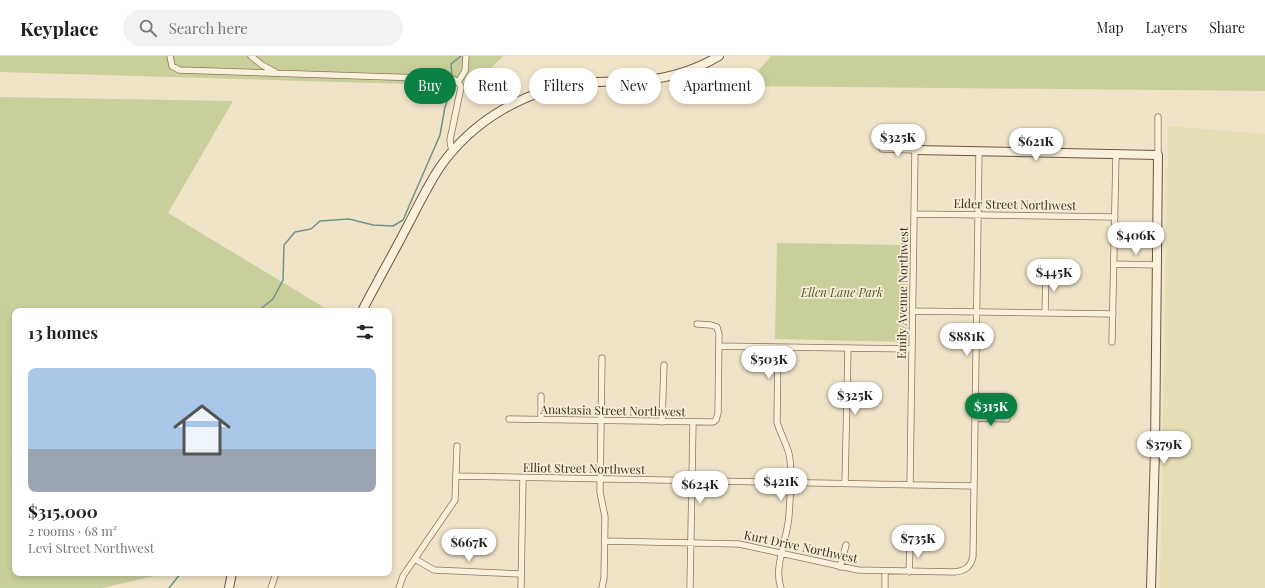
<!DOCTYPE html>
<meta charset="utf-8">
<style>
:root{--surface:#fff;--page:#f2f2f2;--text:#222;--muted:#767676;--line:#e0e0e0;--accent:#0b8043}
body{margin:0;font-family:"Playfair Display",serif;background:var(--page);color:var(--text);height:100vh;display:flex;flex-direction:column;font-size:15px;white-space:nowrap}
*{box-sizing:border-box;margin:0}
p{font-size:13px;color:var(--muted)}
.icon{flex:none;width:22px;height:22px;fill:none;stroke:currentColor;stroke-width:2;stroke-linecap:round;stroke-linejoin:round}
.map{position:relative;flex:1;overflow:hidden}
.side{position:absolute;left:12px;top:252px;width:380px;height:268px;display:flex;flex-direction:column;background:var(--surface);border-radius:8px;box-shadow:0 2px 6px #0003}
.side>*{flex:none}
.top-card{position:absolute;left:404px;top:12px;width:380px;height:36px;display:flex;gap:8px}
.price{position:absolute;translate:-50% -34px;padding:0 9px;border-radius:14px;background:#fff;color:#222;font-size:13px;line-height:26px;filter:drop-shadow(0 1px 2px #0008)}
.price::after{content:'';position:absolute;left:50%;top:24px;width:12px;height:9px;margin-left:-6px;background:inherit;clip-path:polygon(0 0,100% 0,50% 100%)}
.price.active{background:var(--accent);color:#fff}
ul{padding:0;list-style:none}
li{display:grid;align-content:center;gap:8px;height:212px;padding:0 16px}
li span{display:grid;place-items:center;height:124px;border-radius:8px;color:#555}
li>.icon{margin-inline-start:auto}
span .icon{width:72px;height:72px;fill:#fffc;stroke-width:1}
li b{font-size:17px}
h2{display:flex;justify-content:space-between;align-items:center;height:48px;padding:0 16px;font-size:17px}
.tag{padding:0 14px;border-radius:18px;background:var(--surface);box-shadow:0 2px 6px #0003;font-size:14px;line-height:36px}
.tag.active{background:var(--accent);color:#fff}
header{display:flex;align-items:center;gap:24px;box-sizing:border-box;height:56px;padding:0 20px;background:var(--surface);border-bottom:1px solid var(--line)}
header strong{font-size:19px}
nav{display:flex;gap:22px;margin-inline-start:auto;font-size:14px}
.search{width:280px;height:36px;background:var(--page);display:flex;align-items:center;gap:10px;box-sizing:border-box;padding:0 14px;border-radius:22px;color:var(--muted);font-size:15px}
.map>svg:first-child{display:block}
</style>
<header>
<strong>Keyplace</strong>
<div class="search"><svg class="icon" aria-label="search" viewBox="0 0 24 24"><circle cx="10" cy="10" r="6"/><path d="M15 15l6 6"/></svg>Search here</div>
<nav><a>Map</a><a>Layers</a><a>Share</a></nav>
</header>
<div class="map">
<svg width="1265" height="532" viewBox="0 0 1265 532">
<rect width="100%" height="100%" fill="#f0e4c8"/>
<!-- farmland -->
<path fill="#e6deb5" d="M1168,70L1265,78V532H1160Z"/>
<!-- green -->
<path fill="#c9cf9b" d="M0,0H503L474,30L0,16Z
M771,0H1265V35L745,30Z
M0,41L233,45L168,157L330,255H15V517H168L102,532H0Z
M777,187L909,189L907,286L775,283Z"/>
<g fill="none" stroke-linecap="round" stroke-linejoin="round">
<!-- stream -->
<path stroke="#6f938a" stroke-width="1.5" d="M452,21L451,8L461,0
M258,255L273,243L283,224L284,189L295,176L311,173L320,165L349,163L373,169L393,170L403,164L440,79L445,51L452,32V25
M169,532L181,517"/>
<defs>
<path id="street" d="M170,0L172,10L179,14L453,23L458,26L461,31L450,84L451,91L454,94
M251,0L262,9L275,16
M458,26L465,15L466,0
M882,93L915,94L910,429
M1158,99V61
M914,158L1115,161
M1114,208L1157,209
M913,255L1113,258
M1045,257L1046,218
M1112,286L1116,98
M719,290L912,293
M778,291L777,366C780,377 786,386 789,398C793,415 790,441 789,459C788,482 773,511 781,532
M975,362L1007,363
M509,363L713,366L716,364L718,357L719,278L717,271L711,269L697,268
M541,363V340
M662,366L664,309
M457,420L974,430
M845,428L848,292
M605,485L739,488L858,514L954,516C965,515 971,511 973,500L979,95
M415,503L434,514L521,518
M840,511L846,489
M909,516L910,491
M271,532L276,517
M399,532L403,520L455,444L457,390
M521,532L523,422
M602,532L604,522L605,461L600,436L602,302
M690,532L693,366
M885,532V515"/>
<path id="secondary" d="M915,94L1158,99L1155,394L1151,532
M362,255C377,226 393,198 408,169C418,150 428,129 440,111C473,64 525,34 582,27C600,25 618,26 636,25C666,23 694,15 719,0
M229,532L232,517"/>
</defs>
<!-- street casing -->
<use href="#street" stroke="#8d765c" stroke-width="7"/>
<!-- secondary casing -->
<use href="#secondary" stroke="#6f573f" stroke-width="10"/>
<!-- street -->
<use href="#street" stroke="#faf1dc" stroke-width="5.5"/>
<!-- secondary -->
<use href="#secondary" stroke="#faf1dc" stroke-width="8"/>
</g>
<g text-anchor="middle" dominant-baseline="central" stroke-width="3.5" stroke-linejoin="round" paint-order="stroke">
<!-- street labels -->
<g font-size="12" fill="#3d2e20" stroke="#f7eed8">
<text transform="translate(1015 148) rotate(1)">Elder Street Northwest</text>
<text transform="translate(902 237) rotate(-89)">Emily Avenue Northwest</text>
<text transform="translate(613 354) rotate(1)">Anastasia Street Northwest</text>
<text transform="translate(584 412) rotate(1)">Elliot Street Northwest</text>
<text transform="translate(801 490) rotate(12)">Kurt Drive Northwest</text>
</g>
<!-- park labels -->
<g font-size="12" font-style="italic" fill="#4d5a26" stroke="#f7eed8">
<text x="842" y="236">Ellen Lane Park</text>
</g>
</g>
</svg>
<b class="price" style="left:898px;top:102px">$325K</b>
<b class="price" style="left:1036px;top:106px">$621K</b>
<b class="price" style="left:1136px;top:200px">$406K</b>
<b class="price" style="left:1054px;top:237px">$445K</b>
<b class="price" style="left:967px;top:301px">$881K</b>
<b class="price" style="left:769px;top:324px">$503K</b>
<b class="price" style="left:855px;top:360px">$325K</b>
<b class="price active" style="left:991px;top:371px">$315K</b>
<b class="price" style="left:1164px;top:409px">$379K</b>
<b class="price" style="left:781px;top:446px">$421K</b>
<b class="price" style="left:700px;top:449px">$624K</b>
<b class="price" style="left:918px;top:503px">$735K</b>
<b class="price" style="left:469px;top:507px">$667K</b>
<div class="top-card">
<a class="tag active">Buy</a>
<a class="tag">Rent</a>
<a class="tag">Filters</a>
<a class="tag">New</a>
<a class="tag">Apartment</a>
</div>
<section class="side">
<h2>13 homes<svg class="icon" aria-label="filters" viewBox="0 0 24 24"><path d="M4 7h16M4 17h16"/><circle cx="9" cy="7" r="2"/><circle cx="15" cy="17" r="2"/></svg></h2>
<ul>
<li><span style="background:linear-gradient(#a9c7e8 65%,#9aa5b1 0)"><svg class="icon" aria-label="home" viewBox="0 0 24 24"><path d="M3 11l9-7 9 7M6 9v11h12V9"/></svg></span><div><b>$315,000</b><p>2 rooms · 68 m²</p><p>Levi Street Northwest</p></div></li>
</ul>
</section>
</div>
